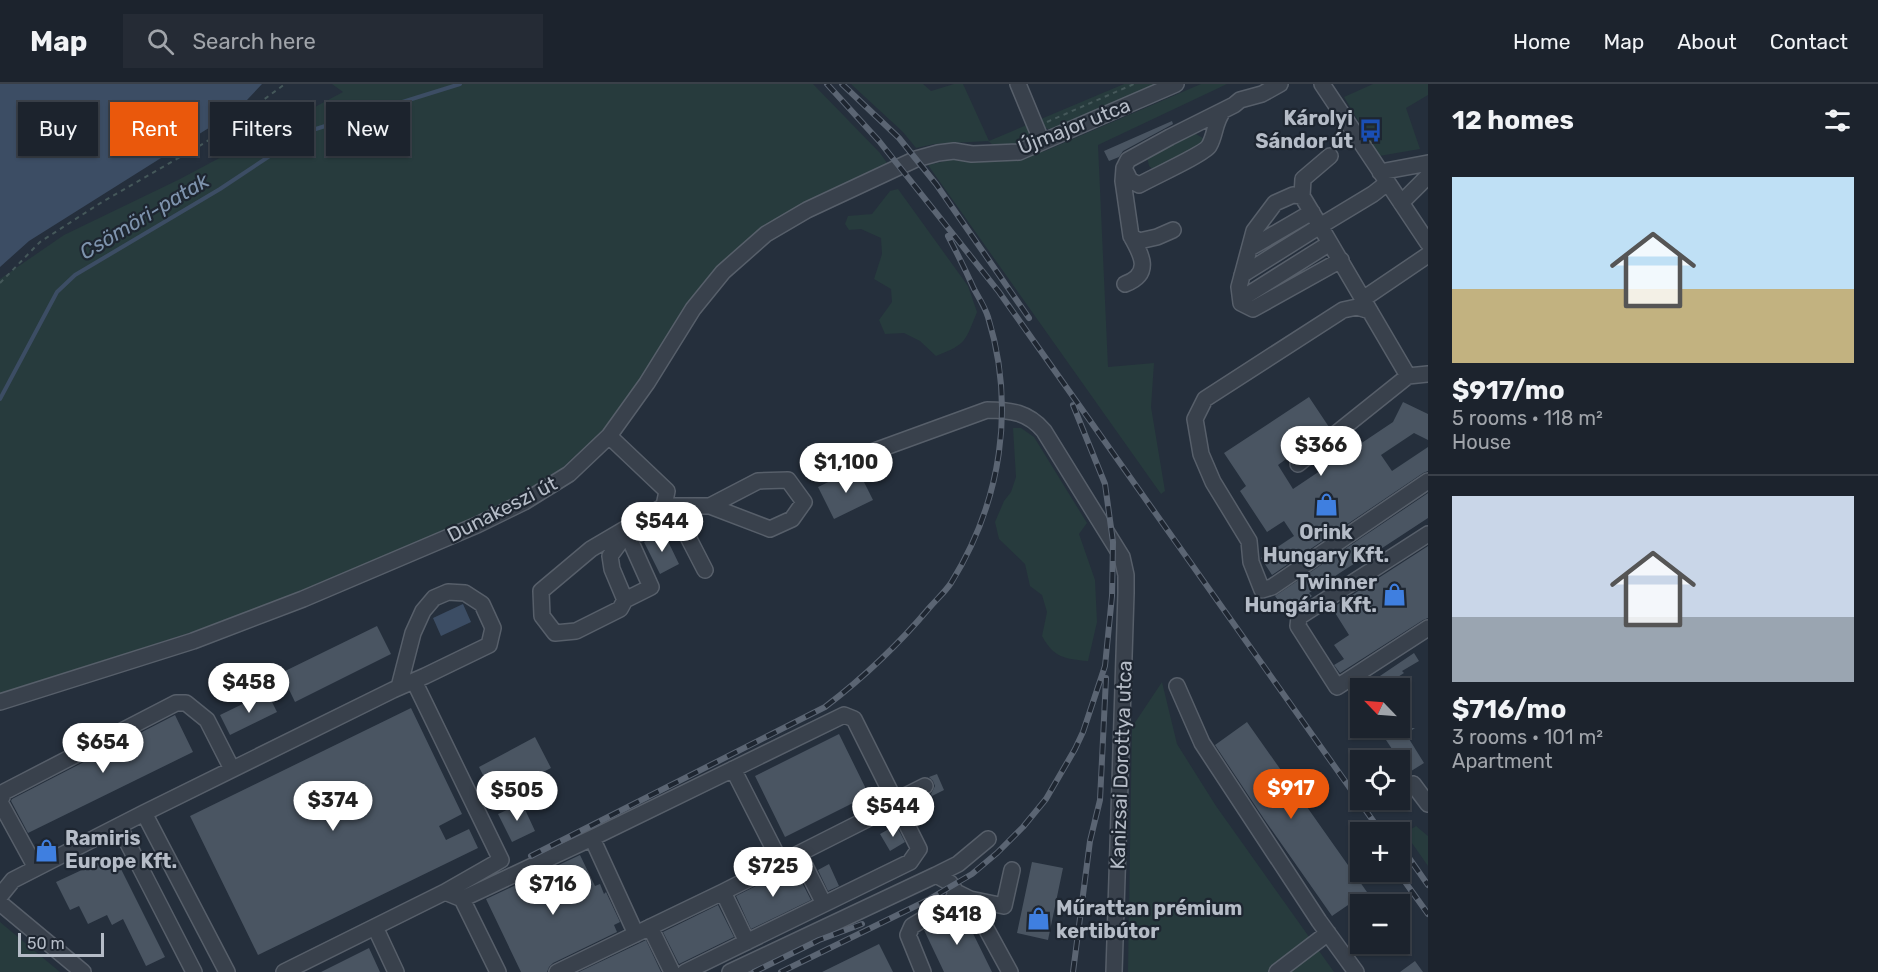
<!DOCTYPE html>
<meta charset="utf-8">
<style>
:root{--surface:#1c232d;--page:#252b35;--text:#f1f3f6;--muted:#a0a4aa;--line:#3a4049;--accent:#ea580c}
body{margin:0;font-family:Rubik,sans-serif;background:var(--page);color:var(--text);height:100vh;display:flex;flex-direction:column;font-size:22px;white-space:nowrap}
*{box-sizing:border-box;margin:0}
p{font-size:20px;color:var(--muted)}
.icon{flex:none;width:33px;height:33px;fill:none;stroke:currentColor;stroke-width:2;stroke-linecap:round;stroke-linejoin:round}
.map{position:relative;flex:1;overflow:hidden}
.panel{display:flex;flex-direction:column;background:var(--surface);width:450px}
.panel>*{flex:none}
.guide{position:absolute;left:18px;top:18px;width:570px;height:54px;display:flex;gap:12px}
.needle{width:39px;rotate:295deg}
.tools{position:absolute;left:1350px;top:594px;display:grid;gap:12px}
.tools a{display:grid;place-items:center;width:60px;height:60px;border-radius:0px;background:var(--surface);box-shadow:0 2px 4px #0004,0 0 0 2px var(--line);font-size:30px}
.scale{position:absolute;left:18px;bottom:15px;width:86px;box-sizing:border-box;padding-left:6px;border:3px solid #b5bcc7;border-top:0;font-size:16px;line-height:21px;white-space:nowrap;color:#b5bcc7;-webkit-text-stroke:4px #1e2631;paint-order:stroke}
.price{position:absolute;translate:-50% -51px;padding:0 14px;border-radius:21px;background:#fff;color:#222;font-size:20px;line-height:39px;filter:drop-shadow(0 2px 3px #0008)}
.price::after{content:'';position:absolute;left:50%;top:36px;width:18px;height:14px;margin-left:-9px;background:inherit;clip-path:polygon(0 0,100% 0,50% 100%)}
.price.active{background:var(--accent);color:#fff}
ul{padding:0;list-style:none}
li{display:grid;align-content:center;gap:12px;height:318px;padding:0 24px}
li+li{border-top:2px solid var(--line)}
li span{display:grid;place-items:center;height:186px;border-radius:0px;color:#555}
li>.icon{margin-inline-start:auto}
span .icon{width:108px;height:108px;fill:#fffc;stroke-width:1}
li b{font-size:26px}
h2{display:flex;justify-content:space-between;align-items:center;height:72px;padding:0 24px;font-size:26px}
.pill{padding:0 21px;border-radius:0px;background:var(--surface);box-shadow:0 2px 4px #0004,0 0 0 2px var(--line);font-size:21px;line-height:54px}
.pill.active{background:var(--accent);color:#fff}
header{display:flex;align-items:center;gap:36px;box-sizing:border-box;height:84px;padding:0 30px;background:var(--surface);border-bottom:2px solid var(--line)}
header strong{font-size:28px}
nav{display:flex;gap:33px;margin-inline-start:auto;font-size:21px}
.search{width:420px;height:54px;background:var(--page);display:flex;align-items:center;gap:15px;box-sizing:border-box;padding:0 21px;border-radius:0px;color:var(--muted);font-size:22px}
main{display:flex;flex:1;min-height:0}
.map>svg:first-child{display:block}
</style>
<header>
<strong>Map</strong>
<div class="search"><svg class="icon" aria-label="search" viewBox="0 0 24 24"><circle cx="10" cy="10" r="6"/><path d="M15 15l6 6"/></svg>Search here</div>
<nav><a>Home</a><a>Map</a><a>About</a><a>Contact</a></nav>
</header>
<main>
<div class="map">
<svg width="1428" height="888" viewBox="0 0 1428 888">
<rect width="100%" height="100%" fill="#252f3c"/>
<!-- green -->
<path fill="#273b3d" d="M332,0H813L880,69L887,79L810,115L762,146L687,223L641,294L603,346L561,385L519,415L302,508L192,548L0,610V195L64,151L180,95L343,8Z
M851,0H923L931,7L954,0H963L989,57L1124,0H1170L1054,48L1044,43L1031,47L1030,54L1025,60L996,63L988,57L934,60L916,64L903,48Z
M1201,0H1227L1098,61L1108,283L1154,279L1151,323L1165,407L1161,410L928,81L950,76H1005L1045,67Z
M1373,0H1428V11L1406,24L1420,65L1379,72L1344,13Z
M1194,49L1203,54L1204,57L1202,62L1154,86L1149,82L1147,72Z
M898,105L968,202L977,228C965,257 967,260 936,272L920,257L904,249L885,250L879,236L892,218L891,205L874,195L882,170L881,154L861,145L849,146L845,140L848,132L872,130L890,107Z
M1013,344H1021L1034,353L1087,439L1079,450L1095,496L1097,538L1088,577C1065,575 1054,574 1042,552L1047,528L1042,511L1030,502L1025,480L999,455L995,438L1004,417L1011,408L1016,393Z
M1162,598L1177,660L1216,722L1334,888H1128L1132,643Z
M1416,742L1428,752V782L1405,749Z
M0,838L60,888H0Z"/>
<!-- water -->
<path fill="#3c4d64" d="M0,0H262L247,16L231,30L29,157L0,183Z
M463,520L471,538L441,552L433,534Z"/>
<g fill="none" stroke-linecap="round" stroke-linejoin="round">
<!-- stream -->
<path stroke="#3c4d64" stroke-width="4" d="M0,315L57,208L75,191L220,105L306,48L460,0"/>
</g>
<!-- building -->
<path fill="#4a5562" d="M1172,37L1173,40L1123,67L1119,73L1109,77L1104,67Z
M1309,313L1329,343L1278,381L1293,405L1393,338L1403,318L1428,330V356L1414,349L1381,371L1392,387L1428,363V387L1423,389L1272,491L1261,474L1294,452L1284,437L1267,448L1240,407L1246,402L1224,369Z
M857,384L873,416L834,435L818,403Z
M1428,409V434L1370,472L1369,470L1309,509L1312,512L1287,529L1275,512Z
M663,447L679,480L660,490L644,458Z
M1428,462V534L1423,536L1340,589L1334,581L1344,575L1334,561L1349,551L1332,524Z
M377,542L391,570L295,618L281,589Z
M1414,569L1419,577L1402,587L1404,589L1381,604H1360V616L1353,604L1364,597L1365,599L1373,594L1374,596Z
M267,608L277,628L230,651L220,631Z
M411,624L462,730L439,742L446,756L469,745L478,764L258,871L190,732Z
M1400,625L1411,644H1415L1406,650L1424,679L1408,689L1378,644H1400Z
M175,631L193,668L28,749L11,717L12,715Z
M1247,638L1367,808L1332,832L1264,735L1215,661Z
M839,650L869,711L785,753L755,692Z
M535,653L551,684L494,713L479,683Z
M937,690L944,706L932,712L931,710L935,702L933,697L929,693Z
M522,719L535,747L512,758L498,730Z
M896,741L905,758L890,767L880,750Z
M114,771L165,873L146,882L123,835L112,841L107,831L88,840L79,822L70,826L56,798Z
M580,771L595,802L600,800L604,810L606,808L620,838L614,841L617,848L553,879L549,883L547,888H521L486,815Z
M1032,778L1063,784L1048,856L1017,849Z
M829,780L839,802L828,807L818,786Z
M794,783L811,816L751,845L736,812Z
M718,821L734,853L679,880L663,848Z
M962,827L992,888H944L924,846Z
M646,856L661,888H579L640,859Z
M879,860L893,888H822Z
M369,864L380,888H321Z
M1415,877L1423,888H1400Z"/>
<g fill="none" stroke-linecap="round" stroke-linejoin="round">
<defs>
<path id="minor" d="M1018,0L1042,58
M1322,0L1428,159
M1223,27C1214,39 1216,50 1209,62C1204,70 1151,94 1139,101L1130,96L1124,84L1128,76L1170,53L1234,21L1240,16L1262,10L1280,0
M1124,84L1123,97L1131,152L1139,157L1157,153L1173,146
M1380,88L1428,79
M1302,112L1293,111L1275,119L1254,147L1239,203L1241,219L1253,225L1341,176
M1401,119L1428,92
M1250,164L1312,128
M1242,191L1320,142L1302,112L1303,95L1330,72
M1125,200C1152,190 1142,171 1131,152
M1241,215L1330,159
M1363,215L1428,171
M1370,227L1357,223L1343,226L1205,315L1195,335L1201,370L1213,398L1249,457L1251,478L1262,506L1272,503L1428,397
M1408,292L1428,290
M609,352L667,407L664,422L591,465L541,507L542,532L555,549L576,547L620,525L625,516L612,485L610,472L621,457L642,448L659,438L664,422H710L758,397L788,396L804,418L792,435L770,445L710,422
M1298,380L1408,292L1320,142L1373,110L1387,99
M836,381L987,326C1011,326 1028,328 1044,347L1122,473L1126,491V509L1114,888
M672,422L705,486
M1428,450L1299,533L1298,542L1337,603L1428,544
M625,516L651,503L629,454
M414,597L501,776L445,808
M1177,602L1202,659L1319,837L1356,888
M0,618L193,557L303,515L477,441L524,418L569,390L609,352L647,299L693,225L723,188L766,150L807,126L916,75L938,69L954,67L972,70L1019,68L1176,0
M733,685L781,779
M1413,700L1428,720
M895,717L925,702
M144,729L227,888
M119,742L194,888
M592,754L636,850
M799,770L824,820
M36,784L0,718L4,708L176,619H186L207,636L232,685
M936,791L958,780L988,755
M723,808L747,858
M956,808L970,815L1010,888
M0,812L13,796L144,729L393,606L425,592L489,561L493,544L482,520L465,509L448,508L434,514L423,527L413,549L399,603
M462,815L498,888
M970,815L1004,822L1012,786
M0,819L83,888
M375,843L396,888
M650,843L672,888
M284,888L445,808L462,815L592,754L844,631L854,635L919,765L910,778L685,888
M557,888L723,808L897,720
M730,888L936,791L950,799L956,808L952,818L912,842L908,851L923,888
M1277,888L1328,849"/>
</defs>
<!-- minor casing -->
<use href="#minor" stroke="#575f6a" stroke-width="18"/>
<!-- path -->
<path stroke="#45585a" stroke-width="2" stroke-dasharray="4.5 4.5" stroke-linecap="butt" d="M1047,38L1134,0
M0,199L40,158L102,118L206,58L285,0"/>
<!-- minor -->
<use href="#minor" stroke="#39414c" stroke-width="15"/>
<defs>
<path id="rail" d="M827,0L879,57L999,208L1381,748
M842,0L899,54L936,100L1029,234
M1400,761L1428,801
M531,772L825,623C863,594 899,560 930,523C937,515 945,508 951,499C1001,418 1016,324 988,233C985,223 979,214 974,205C966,187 957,169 948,152
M1398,788L1428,830
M754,888L819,856L862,840
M781,888L926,817L972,790L997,769L1023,743L1046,715L1075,665L1083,648L1105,582L1112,512L1113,458L1105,400L1073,321
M1073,888L1090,757L1100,716L1106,594"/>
</defs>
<!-- rail casing -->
<use href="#rail" stroke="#5b6573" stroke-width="6"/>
<!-- rail -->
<use href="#rail" stroke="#1e2631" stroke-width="4" stroke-dasharray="11" stroke-linecap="butt"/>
</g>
<!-- icons -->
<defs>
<symbol id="bus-bare" viewBox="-9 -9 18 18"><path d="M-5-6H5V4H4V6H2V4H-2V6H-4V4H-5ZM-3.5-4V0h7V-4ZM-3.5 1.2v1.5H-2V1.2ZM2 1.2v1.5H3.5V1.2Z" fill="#1a4fb4" stroke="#1e2631" stroke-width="2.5" paint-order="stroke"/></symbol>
<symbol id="shop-bare" viewBox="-9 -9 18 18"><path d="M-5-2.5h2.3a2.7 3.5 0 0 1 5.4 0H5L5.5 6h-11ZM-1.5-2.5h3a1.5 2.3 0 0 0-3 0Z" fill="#3f7fe0" stroke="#1e2631" stroke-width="2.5" paint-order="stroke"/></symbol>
</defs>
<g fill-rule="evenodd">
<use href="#bus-bare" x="1354" y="30" width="33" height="33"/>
<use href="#shop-bare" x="1310" y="404" width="33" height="33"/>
<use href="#shop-bare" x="1378" y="494" width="33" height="33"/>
<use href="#shop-bare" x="30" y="750" width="33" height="33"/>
<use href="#shop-bare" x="1022" y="818" width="33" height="33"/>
</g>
<g text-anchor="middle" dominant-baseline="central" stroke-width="4.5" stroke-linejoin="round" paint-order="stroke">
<!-- poi labels -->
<g font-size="20" font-weight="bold" fill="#b5bcc7" stroke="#1e2631" text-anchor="end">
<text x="1353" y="34">Károlyi<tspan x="1353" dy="23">Sándor út</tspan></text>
<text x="1326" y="448" text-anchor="middle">Orink<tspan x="1326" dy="23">Hungary Kft.</tspan></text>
<text x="1377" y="498">Twinner<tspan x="1377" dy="23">Hungária Kft.</tspan></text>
<text x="65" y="754" text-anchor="start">Ramiris<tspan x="65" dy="23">Europe Kft.</tspan></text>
<text x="1056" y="824" text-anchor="start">Műrattan prémium<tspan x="1056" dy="23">kertibútor</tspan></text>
</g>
<!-- street labels -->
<g font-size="20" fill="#b5bcc7" stroke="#1e2631">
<text transform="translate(1074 42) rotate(-22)">Újmajor utca</text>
<text transform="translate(502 425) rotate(-27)">Dunakeszi út</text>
<text transform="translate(1121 681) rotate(-88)">Kanizsai Dorottya utca</text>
</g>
<!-- water labels -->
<g font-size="21" font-style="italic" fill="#7e93ad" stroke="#1e2631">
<text transform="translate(144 132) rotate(-31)">Csömöri-patak</text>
</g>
</g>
</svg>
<div class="tools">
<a><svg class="needle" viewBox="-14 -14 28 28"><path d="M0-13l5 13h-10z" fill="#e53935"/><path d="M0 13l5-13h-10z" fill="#a0a4aa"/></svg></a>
<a><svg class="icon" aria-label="locate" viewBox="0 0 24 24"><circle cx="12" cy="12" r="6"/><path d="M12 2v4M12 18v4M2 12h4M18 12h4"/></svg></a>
<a>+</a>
<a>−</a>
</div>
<div class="scale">50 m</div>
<b class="price" style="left:1321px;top:393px">$366</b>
<b class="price" style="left:846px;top:410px">$1,100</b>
<b class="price" style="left:662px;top:469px">$544</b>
<b class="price" style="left:249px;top:630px">$458</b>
<b class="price" style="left:103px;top:690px">$654</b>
<b class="price active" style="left:1291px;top:736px">$917</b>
<b class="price" style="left:517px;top:738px">$505</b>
<b class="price" style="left:333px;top:748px">$374</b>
<b class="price" style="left:893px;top:754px">$544</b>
<b class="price" style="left:773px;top:814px">$725</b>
<b class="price" style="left:553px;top:832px">$716</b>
<b class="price" style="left:957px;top:862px">$418</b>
<div class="guide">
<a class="pill">Buy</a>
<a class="pill active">Rent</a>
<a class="pill">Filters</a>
<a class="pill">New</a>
</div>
</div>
<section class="panel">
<h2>12 homes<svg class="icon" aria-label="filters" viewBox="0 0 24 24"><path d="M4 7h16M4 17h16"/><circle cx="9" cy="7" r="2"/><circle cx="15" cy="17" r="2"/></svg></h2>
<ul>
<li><span style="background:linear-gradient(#bfe0f5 60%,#c2b280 0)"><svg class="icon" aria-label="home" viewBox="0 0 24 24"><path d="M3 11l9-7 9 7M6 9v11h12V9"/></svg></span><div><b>$917/mo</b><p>5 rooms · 118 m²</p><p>House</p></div></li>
<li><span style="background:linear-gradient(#c9d6e8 65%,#9aa5b1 0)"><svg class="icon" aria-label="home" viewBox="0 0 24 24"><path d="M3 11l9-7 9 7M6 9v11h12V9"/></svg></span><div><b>$716/mo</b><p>3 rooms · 101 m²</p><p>Apartment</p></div></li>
</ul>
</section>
</main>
